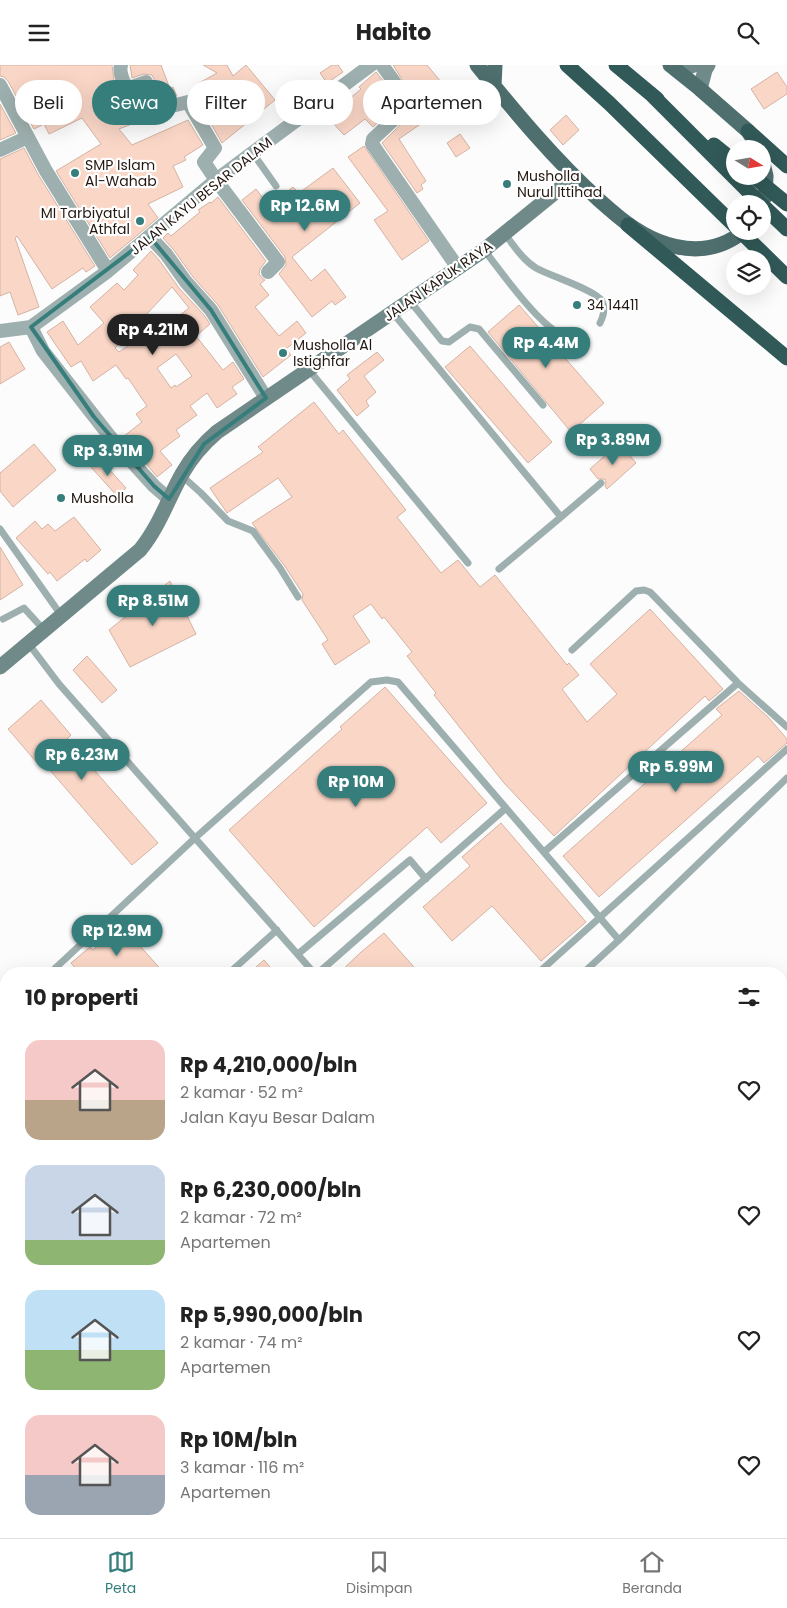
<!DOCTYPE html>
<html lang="id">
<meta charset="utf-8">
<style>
:root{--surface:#fff;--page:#f6f6f6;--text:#222;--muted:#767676;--line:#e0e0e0;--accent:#357e7c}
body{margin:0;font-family:Poppins,sans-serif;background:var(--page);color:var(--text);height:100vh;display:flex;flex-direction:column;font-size:19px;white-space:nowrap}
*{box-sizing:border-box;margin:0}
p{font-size:16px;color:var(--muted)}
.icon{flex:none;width:28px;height:28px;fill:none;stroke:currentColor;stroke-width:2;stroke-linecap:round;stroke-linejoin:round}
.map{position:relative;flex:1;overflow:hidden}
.sheet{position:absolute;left:0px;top:902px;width:788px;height:571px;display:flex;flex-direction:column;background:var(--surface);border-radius:20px 20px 0 0;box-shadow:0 5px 20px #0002}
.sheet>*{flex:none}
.guide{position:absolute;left:15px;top:15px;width:500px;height:45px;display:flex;gap:10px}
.needle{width:32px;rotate:101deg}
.tools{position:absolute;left:726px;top:75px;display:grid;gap:10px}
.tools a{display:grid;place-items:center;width:45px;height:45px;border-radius:50%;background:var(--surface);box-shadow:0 5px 20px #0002;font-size:25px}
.price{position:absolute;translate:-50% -42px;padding:0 11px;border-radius:18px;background:var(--accent);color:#fff;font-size:16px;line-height:32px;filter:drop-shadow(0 1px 2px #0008)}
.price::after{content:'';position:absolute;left:50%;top:30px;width:15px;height:11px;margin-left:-8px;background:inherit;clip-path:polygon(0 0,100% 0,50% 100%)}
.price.selected{background:#222;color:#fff}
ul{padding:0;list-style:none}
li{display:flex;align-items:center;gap:15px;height:125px;padding:0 25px}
li span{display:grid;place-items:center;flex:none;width:140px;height:100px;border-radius:15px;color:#555}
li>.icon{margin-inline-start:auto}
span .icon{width:60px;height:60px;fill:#fffc;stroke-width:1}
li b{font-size:21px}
h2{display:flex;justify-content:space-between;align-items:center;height:60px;padding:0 25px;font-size:21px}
.chip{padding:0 18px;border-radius:22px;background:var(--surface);box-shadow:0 5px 20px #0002;font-size:18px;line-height:45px}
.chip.selected{background:var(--accent);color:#fff}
header{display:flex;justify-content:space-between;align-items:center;height:65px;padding:0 25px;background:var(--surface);font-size:22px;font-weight:700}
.menu{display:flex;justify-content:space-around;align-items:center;height:70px;border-top:1px solid var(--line);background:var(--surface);font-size:14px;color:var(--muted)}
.menu a{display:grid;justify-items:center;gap:2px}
.menu .selected{color:var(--accent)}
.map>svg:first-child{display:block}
</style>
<header><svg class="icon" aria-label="menu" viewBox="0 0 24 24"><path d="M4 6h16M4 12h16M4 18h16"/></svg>Habito<svg class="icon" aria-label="search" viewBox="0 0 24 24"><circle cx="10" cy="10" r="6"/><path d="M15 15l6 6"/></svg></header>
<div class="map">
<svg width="787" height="1473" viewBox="0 0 787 1473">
<defs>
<pattern id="water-ripples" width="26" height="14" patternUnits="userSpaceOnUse" patternTransform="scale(1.25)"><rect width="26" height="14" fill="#72d4d1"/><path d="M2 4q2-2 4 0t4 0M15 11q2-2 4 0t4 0" fill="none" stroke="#63b5b2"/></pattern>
</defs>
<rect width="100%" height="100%" fill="#fcfcfc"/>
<!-- water -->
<path fill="url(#water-ripples)" d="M787,1129V1420L781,1429V1136Z
M519,1468H757L753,1473H515Z"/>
<!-- building -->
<path fill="#f9d6c6" stroke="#d5b3a4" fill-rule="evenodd" d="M0,0H112L114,15L120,27L128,32L142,28L153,51L119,64L132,80L188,55L203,80L184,92L186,95L173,101L183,122L148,139L158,153L110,193L56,106L101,79L82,53L49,69L44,59L34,64L8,16L4,12L0,11Z
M130,0H161L170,24L173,22L177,31L164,34L152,10L144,9L132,13Z
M203,0H227L233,11L246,0L275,35L222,78L200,39L207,33L199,18L217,8Z
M332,0H338L343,7L327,18L320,8Z
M393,0H427L447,24L420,47L414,40L408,24Z
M376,7L384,17L374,25L391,45L373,62L365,54L344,70L331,56L351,38L348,35L361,24L359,22Z
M777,7L787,22V29L764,44L751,24Z
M0,39L16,68L0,75Z
M414,46L422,58L399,74L426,116L421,120L423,124L417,128L382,78Z
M566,50L579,65L563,80L550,65Z
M460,69L470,83L456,92L447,78Z
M364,81L429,176L402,195L374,155L388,146L348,92Z
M24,83L39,111L95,201L86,207L83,203L52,224L17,171L15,173L39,242L18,250L10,227L0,231V94Z
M333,103L360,138L292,192L311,216L325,204L346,232L335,240L332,236L312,252L279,209L286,200L285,192L242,135L256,124L269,141L293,122L299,128Z
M218,132L266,196L260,204L259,209L262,213L265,215L260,219L269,230L255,242L279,271L297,256L306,268L286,284L291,290L263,312L218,240L193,212L173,184L163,173L168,168L171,171L200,147L198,145L210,137L211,138Z
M151,186L159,195L179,223L204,250L210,259L196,271L223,305L233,297L244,314L232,322L237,329L217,343L207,328L190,341L197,350L176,365L180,371L160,386L172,400L157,412L124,371L142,357L136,349L147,341L128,313L126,314L116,300L93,316L81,296L71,302L47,267L63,256L78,280L104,258L90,242L117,218L124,225L138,210L133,205ZM172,222L189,243L171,257L168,253L119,287L115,283ZM176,289L192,311L176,322L175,320L171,323L157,303Z
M519,240L604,338L571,367L488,267Z
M9,277L25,304L0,319V282Z
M470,281L552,377L528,398L445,302Z
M377,287L384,295L364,311L376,327L366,336L369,341L357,351L337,325L350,314L347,310Z
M314,337L339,369L343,365L406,445L397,452L441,508L458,495L480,522L495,510L567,600L569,598L579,610L562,624L587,657L617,629L590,599L650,544L723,624L709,636L705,631L554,771L504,718L434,630L436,628L407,591L412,587L384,552L382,554L371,539L353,551L370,577L335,600L322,579L328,575L302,535L303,529L284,500L252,458L292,432L278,413L227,448L210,423L263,387L258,382Z
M619,378L636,398L607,424L605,421L606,418L605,414H598L590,404Z
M34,379L56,405L13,442L0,426V408Z
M99,393L126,423L117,431L90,401Z
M74,452L101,485L87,497L85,494L57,516L50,507L48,509L16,473L35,456L42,464L48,459L55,466Z
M0,482L23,520L0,535Z
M170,516L196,569L130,602L109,565Z
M87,591L117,625L102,638L73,605Z
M385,622L487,738L441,778L427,762L314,862L229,765L342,664L340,662Z
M739,626L768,652L787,674V678L764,698L758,691L599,832L563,791L722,650L716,644Z
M41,635L71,670L67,674L158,778L132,800L42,696L38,699L8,664Z
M501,758L586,857L541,896L492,841L452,876L423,842L470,801L462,792Z
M122,860L148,890L165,909H80L71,898L90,882L93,885Z
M384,868L420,909H338L360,888Z
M264,895L276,909H248Z"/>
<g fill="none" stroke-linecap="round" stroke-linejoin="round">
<!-- lane -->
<path stroke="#9dafae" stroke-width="7" d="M252,87L276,121
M505,169C514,181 523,195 536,203C550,211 596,225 602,236C606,244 603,252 600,258
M484,185C502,207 551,281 581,275
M410,236L442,276L449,277L470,262L479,264L543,340
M393,248L561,452L601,418
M309,305L468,498
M181,410L201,428L228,456L253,466L280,503L298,532
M0,464L61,550
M499,504L561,452
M3,554L24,543L44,565
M28,578L59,619L315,909
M572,585L636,526L644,525L650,527L738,618L787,662
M544,787L738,618
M298,889L410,795L426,814
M49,909L195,773L371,617L387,615L398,617L619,875
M228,909L277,865
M317,909L506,743
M537,909L787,684
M582,909L619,875L787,713
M0,1109L6,1103
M0,1149L6,1156
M0,1326L6,1332
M0,1449L6,1454
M54,1468L59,1473
M24,1473L28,1469L34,1468
M101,1473L103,1468
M382,1473L386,1468"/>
<!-- street -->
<path stroke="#9dafae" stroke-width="14" d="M121,0C119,7 123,19 129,23L146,17L159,44L188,37L215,83L204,97L216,115L278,197L268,207
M382,0C389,10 407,32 405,44L373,74L372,79L458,203
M0,20L46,106L108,206
M0,85L28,72
M150,172L166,189L186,217L211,245L266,333
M31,262L43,286L115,378L154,421L169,434
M0,266L31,262L108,206L216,115L371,0"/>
<!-- secondary -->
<path stroke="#6f8a89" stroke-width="15" d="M678,6L694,0
M700,24L705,5L708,0
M0,602L140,485C159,462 168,434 182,409C191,393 203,379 217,367L484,185L574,112"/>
<!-- primary -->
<path stroke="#4e6f6e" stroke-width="15" d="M477,0C515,47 554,94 599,135C617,151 635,167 658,176C688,188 718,187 744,166
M670,0L700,24L748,66L754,76
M494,21L495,0
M762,94L766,111L765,132"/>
<!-- highway -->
<path stroke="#315957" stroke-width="15" d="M567,0L609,38L735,161
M616,0L657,34
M650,28L761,139
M748,66L787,101
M714,80L735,97
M762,140L787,164
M628,160L787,293
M781,1448L787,1440
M764,1473L768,1468"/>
<!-- highway-bridge -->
<path stroke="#315957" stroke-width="15" d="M753,111L787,139
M740,166L787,212"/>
</g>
<!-- marked area -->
<path fill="none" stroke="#357e7c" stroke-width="4" stroke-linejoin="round" d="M150,172L211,245L266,333L204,379L169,434L154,421L94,352L31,262Z"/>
<!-- markers -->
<g fill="#357e7c" stroke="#fff" stroke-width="2">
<circle cx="75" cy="108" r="5"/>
<circle cx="507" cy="119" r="5"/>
<circle cx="140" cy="156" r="5"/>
<circle cx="577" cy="240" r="5"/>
<circle cx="283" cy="288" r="5"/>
<circle cx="61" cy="433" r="5"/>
</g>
<g text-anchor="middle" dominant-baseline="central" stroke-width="4.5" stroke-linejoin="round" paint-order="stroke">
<!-- poi labels -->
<g font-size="14" fill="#241812" stroke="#fff" text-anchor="start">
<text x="85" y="100">SMP Islam<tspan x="85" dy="16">Al-Wahab</tspan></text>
<text x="517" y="111">Musholla<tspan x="517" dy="16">Nurul Ittihad</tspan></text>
<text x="130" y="148" text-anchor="end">MI Tarbiyatul<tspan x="130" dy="16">Athfal</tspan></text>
<text x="587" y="240">34 14411</text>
<text x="293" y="280">Musholla Al<tspan x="293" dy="16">Istighfar</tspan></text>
<text x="71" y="433">Musholla</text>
</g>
<!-- street labels -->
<g font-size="14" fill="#241812" stroke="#fff">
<text transform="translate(201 131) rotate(-39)">JALAN KAYU BESAR DALAM</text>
<text transform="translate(438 216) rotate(-35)">JALAN KAPUK RAYA</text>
</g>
</g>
</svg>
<div class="tools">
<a><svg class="needle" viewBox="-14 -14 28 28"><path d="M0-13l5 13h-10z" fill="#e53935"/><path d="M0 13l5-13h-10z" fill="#767676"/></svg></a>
<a><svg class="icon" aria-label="locate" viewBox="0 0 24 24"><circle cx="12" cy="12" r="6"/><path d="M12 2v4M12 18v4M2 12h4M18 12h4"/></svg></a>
<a><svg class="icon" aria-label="layers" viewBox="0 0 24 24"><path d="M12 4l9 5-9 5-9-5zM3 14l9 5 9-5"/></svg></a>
</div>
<b class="price" style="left:305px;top:167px">Rp 12.6M</b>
<b class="price selected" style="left:153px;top:291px">Rp 4.21M</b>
<b class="price" style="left:546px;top:304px">Rp 4.4M</b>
<b class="price" style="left:613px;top:401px">Rp 3.89M</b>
<b class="price" style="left:108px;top:412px">Rp 3.91M</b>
<b class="price" style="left:153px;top:562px">Rp 8.51M</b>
<b class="price" style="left:82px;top:716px">Rp 6.23M</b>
<b class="price" style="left:676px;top:728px">Rp 5.99M</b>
<b class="price" style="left:356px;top:743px">Rp 10M</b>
<b class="price" style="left:117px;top:892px">Rp 12.9M</b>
<div class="guide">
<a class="chip">Beli</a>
<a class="chip selected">Sewa</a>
<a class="chip">Filter</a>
<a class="chip">Baru</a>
<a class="chip">Apartemen</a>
</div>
<section class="sheet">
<h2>10 properti<svg class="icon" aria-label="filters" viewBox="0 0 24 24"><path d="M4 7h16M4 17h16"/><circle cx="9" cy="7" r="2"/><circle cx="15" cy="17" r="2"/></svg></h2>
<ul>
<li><span style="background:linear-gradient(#f6c9c9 60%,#b9a48a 0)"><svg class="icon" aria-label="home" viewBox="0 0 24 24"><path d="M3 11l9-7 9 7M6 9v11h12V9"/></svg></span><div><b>Rp 4,210,000/bln</b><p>2 kamar · 52 m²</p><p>Jalan Kayu Besar Dalam</p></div><svg class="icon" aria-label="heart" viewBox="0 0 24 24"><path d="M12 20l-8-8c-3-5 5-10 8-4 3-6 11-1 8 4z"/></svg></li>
<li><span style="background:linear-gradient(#c9d6e8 75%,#8fb573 0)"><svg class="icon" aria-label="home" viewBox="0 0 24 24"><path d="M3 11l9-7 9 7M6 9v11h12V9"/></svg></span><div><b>Rp 6,230,000/bln</b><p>2 kamar · 72 m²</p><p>Apartemen</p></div><svg class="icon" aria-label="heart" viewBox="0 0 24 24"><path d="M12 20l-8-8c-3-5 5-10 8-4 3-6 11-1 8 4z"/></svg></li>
<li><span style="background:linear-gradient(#bfe0f5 60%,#8fb573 0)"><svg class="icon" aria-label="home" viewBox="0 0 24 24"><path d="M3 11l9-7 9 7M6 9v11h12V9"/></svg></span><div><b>Rp 5,990,000/bln</b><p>2 kamar · 74 m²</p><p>Apartemen</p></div><svg class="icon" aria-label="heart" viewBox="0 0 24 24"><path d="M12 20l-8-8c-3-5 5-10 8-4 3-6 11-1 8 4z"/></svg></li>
<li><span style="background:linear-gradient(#f6c9c9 60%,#9aa5b1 0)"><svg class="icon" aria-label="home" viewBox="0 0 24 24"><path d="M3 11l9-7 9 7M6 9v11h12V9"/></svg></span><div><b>Rp 10M/bln</b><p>3 kamar · 116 m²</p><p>Apartemen</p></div><svg class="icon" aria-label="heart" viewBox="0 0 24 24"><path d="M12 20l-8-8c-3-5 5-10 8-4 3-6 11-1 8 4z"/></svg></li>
</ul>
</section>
</div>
<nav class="menu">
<a class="selected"><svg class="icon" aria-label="map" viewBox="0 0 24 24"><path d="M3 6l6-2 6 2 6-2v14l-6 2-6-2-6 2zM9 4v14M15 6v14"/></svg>Peta</a>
<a><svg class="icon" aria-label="saved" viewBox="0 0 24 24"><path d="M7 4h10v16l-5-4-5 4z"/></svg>Disimpan</a>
<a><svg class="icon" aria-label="home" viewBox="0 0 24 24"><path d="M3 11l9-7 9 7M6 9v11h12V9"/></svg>Beranda</a>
</nav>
